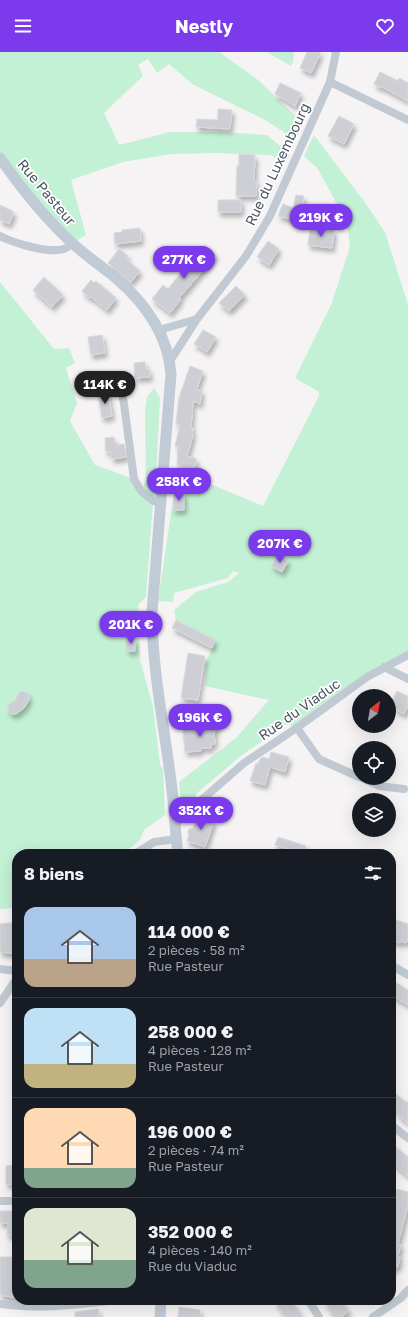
<!DOCTYPE html>
<html lang="fr">
<meta charset="utf-8">
<style>
:root{--surface:#171b24;--page:#20242c;--text:#f1f3f6;--muted:#9ea1a6;--line:#363941;--accent:#7c3aed}
body{margin:0;font-family:"Golos Text",sans-serif;background:var(--page);color:var(--text);height:100vh;display:flex;flex-direction:column;font-size:15px;white-space:nowrap}
*{box-sizing:border-box;margin:0}
p{font-size:13px;color:var(--muted)}
.icon{flex:none;width:22px;height:22px;fill:none;stroke:currentColor;stroke-width:2;stroke-linecap:round;stroke-linejoin:round}
.map{position:relative;flex:1;overflow:hidden}
.details{position:absolute;left:12px;top:797px;width:384px;height:456px;display:flex;flex-direction:column;background:var(--surface);border-radius:16px;box-shadow:0 4px 16px #0002}
.details>*{flex:none}
.needle{width:26px;rotate:31deg}
.fabs{position:absolute;left:352px;top:637px;display:grid;gap:8px}
.fabs a{display:grid;place-items:center;width:44px;height:44px;border-radius:50%;background:var(--surface);box-shadow:0 4px 16px #0002;font-size:20px}
.price{position:absolute;translate:-50% -34px;padding:0 9px;border-radius:14px;background:var(--accent);color:#fff;font-size:13px;line-height:26px;filter:drop-shadow(0 1px 2px #0008)}
.price::after{content:'';position:absolute;left:50%;top:24px;width:12px;height:9px;margin-left:-6px;background:inherit;clip-path:polygon(0 0,100% 0,50% 100%)}
.price.selected{background:#222;color:#fff}
ul{padding:0;list-style:none}
li{display:flex;align-items:center;gap:12px;height:100px;padding:0 12px}
li+li{border-top:1px solid var(--line)}
li span{display:grid;place-items:center;flex:none;width:112px;height:80px;border-radius:12px;color:#555}
li>.icon{margin-inline-start:auto}
span .icon{width:48px;height:48px;fill:#fffc;stroke-width:1}
li b{font-size:17px}
h2{display:flex;justify-content:space-between;align-items:center;height:48px;padding:0 12px;font-size:17px}
header{display:flex;justify-content:space-between;align-items:center;height:52px;padding:0 12px;background:var(--accent);color:#fff;font-size:18px;font-weight:700}
.map>svg:first-child{display:block}
</style>
<header><svg class="icon" aria-label="menu" viewBox="0 0 24 24"><path d="M4 6h16M4 12h16M4 18h16"/></svg>Nestly<svg class="icon" aria-label="heart" viewBox="0 0 24 24"><path d="M12 20l-8-8c-3-5 5-10 8-4 3-6 11-1 8 4z"/></svg></header>
<div class="map">
<svg width="408" height="1265" viewBox="0 0 408 1265">
<defs>
<filter id="shadow"><feDropShadow dx="2.5" dy="4.5" stdDeviation="2" flood-color="#0004"/></filter>
</defs>
<rect width="100%" height="100%" fill="#f5f3f3"/>
<!-- green -->
<path fill="#c3f1d5" d="M0,0H219L258,28L303,71L296,88L267,69L192,32L169,12L157,21L148,7L138,13L143,24L104,61L119,93L170,80H216L267,83L290,102L286,111L270,103L216,101L171,102L123,110L71,128L86,183L72,191L0,106Z
M267,0H294L293,10L291,14Z
M314,83L366,152L385,180L408,253V603L384,615L298,675L287,672L242,703L197,741C194,749 189,751 181,752L179,730L236,686L269,648L205,634L206,611L215,588L176,568L174,558L196,540L228,530L239,521L233,519L228,526L174,541L173,550L158,549L174,441H184L185,423L193,425L263,454L319,344V340L295,326L331,253L350,195L347,171L318,117L304,104Z
M0,230L54,297L69,296L75,311L66,316L77,351L70,369L95,413L134,427L142,438L146,428L145,360L147,345L154,336L160,346L155,450L153,449L146,545L138,553L140,608L153,655L160,712L163,717L165,763L144,778L140,788L123,802H17V856L0,857Z"/>
<!-- building -->
<path fill="#cdcfd5" stroke="#d7d9de" filter="url(#shadow)" d="M307,0H321L311,21L300,16Z
M380,20L398,29L399,26L408,31V49L382,35L381,36L374,32Z
M280,31L301,41L295,54L275,42Z
M218,57L232,58L230,77L196,75L197,67L218,68Z
M339,64L354,72L344,92L328,84Z
M239,102L255,103L254,129H257L256,144H236L237,114H239Z
M296,143L304,144L302,155L307,156L304,170L278,164L283,152L293,156Z
M218,148H241V160H218Z
M0,153L14,160L9,172L0,168Z
M140,176L141,189L115,192L114,181L122,180V178Z
M310,177L334,178L332,196L308,193Z
M268,189L279,197L269,213L257,205Z
M204,194L216,203L179,246L181,247L170,261L152,247L163,233L168,237L199,198L200,199Z
M119,197L128,204L126,207L140,219L131,230L108,211Z
M44,225L63,243L52,255L33,238Z
M91,228L94,231L96,229L116,246L107,258L91,245L90,246L82,239Z
M236,234L245,243L229,259L219,251Z
M203,278L216,285L207,300L194,292Z
M102,283L105,301L91,303L88,285Z
M145,310L146,317H149L150,325L135,326L134,311Z
M190,314L203,319L197,337L202,339L200,352L193,349L191,376H193L192,383H193L187,405L196,406V414H193L192,425L180,422L181,413H177L178,395L175,394L180,373L176,372L179,346Z
M108,340L112,364L102,366L98,342Z
M114,385L115,391H117V393L124,392L126,405L112,407L111,400H106L105,386Z
M174,441H184V458H173Z
M278,503L288,509L282,520L271,514Z
M176,568L215,588L212,596L172,576Z
M126,588H135V599H127Z
M188,601L205,604L198,648L181,646Z
M21,639L28,641L29,648L24,656L16,662H11L8,658V653L12,650L15,649L18,642Z
M397,639L408,644V654L404,662L395,657L396,654L391,651Z
M216,669V679H214L215,692H211V696H200L201,699L185,700L183,678L207,676L206,670Z
M271,700L289,705L285,720L270,715L265,733L250,729L256,711L258,712L260,707L263,705L269,707Z
M198,761L205,764V766L214,769L205,795L187,789L189,783L188,780L189,777L193,776Z
M278,785L306,794L304,802L275,793Z
M396,868L408,872V887L406,891L401,889L400,891L391,888V882Z
M17,870V902L0,900V872Z
M395,930L408,938V953L391,943V936Z
M391,1038L407,1051L408,1049V1071L398,1063L399,1061L391,1054Z
M391,1091L408,1105V1124L391,1110Z
M17,1113V1132H6V1114Z
M397,1137L408,1140V1153L398,1192L401,1193L398,1204L400,1205L398,1215L395,1214L393,1219H391V1165Z
M0,1159H17V1183H7L8,1171H0Z
M0,1205H12V1209H15L14,1233L17,1234V1246L0,1243Z
M274,1248H291L303,1265H285Z
M324,1248H341L349,1259L341,1265H334Z
M179,1255L200,1258V1265H178Z
M98,1257L99,1265H75V1260Z"/>
<g fill="none" stroke-linecap="round" stroke-linejoin="round">
<!-- minor -->
<path stroke="#c1cad2" stroke-width="8" d="M330,30L408,68
M0,184C14,191 49,202 64,197C67,196 70,193 72,191
M159,278L197,267
M170,309L197,267L246,204L270,164L330,30L336,0
M120,331L124,352L134,427L141,439L153,449L162,450
M384,615L408,627
M297,676L319,707L359,725
M362,726L379,734L404,737
M174,772L244,711L298,675L367,625L408,603
M135,802L154,790L176,787
M391,913L408,923
M0,917L17,919
M0,951L17,926
M391,1073L408,1086
M0,1149H17
M308,1248L319,1265
M0,1252C39,1258 79,1252 118,1248
M373,1265L401,1246L408,1238"/>
<!-- secondary -->
<path stroke="#c1cbd6" stroke-width="11" d="M0,106C21,136 44,165 71,190C85,203 101,214 116,226C145,251 168,283 171,322L152,560C152,617 164,673 171,729C174,753 175,778 178,802
M160,1265L161,1248"/>
</g>
<g text-anchor="middle" dominant-baseline="central" stroke-width="3.5" stroke-linejoin="round" paint-order="stroke">
<!-- street labels -->
<g font-size="14" fill="#4a5661" stroke="#fff">
<text transform="translate(277 112) rotate(-65)">Rue du Luxembourg</text>
<text transform="translate(47 140) rotate(50)">Rue Pasteur</text>
<text transform="translate(299 657) rotate(-35)">Rue du Viaduc</text>
</g>
</g>
</svg>
<div class="fabs">
<a><svg class="needle" viewBox="-14 -14 28 28"><path d="M0-13l5 13h-10z" fill="#e53935"/><path d="M0 13l5-13h-10z" fill="#9ea1a6"/></svg></a>
<a><svg class="icon" aria-label="locate" viewBox="0 0 24 24"><circle cx="12" cy="12" r="6"/><path d="M12 2v4M12 18v4M2 12h4M18 12h4"/></svg></a>
<a><svg class="icon" aria-label="layers" viewBox="0 0 24 24"><path d="M12 4l9 5-9 5-9-5zM3 14l9 5 9-5"/></svg></a>
</div>
<b class="price" style="left:321px;top:186px">219K €</b>
<b class="price" style="left:184px;top:228px">277K €</b>
<b class="price selected" style="left:105px;top:353px">114K €</b>
<b class="price" style="left:179px;top:450px">258K €</b>
<b class="price" style="left:280px;top:512px">207K €</b>
<b class="price" style="left:131px;top:593px">201K €</b>
<b class="price" style="left:200px;top:686px">196K €</b>
<b class="price" style="left:201px;top:779px">352K €</b>
<section class="details">
<h2>8 biens<svg class="icon" aria-label="filters" viewBox="0 0 24 24"><path d="M4 7h16M4 17h16"/><circle cx="9" cy="7" r="2"/><circle cx="15" cy="17" r="2"/></svg></h2>
<ul>
<li><span style="background:linear-gradient(#a9c7e8 65%,#b9a48a 0)"><svg class="icon" aria-label="home" viewBox="0 0 24 24"><path d="M3 11l9-7 9 7M6 9v11h12V9"/></svg></span><div><b>114 000 €</b><p>2 pièces · 58 m²</p><p>Rue Pasteur</p></div></li>
<li><span style="background:linear-gradient(#bfe0f5 70%,#c2b280 0)"><svg class="icon" aria-label="home" viewBox="0 0 24 24"><path d="M3 11l9-7 9 7M6 9v11h12V9"/></svg></span><div><b>258 000 €</b><p>4 pièces · 128 m²</p><p>Rue Pasteur</p></div></li>
<li><span style="background:linear-gradient(#ffd9b3 75%,#7fa58c 0)"><svg class="icon" aria-label="home" viewBox="0 0 24 24"><path d="M3 11l9-7 9 7M6 9v11h12V9"/></svg></span><div><b>196 000 €</b><p>2 pièces · 74 m²</p><p>Rue Pasteur</p></div></li>
<li><span style="background:linear-gradient(#dfe7d0 65%,#7fa58c 0)"><svg class="icon" aria-label="home" viewBox="0 0 24 24"><path d="M3 11l9-7 9 7M6 9v11h12V9"/></svg></span><div><b>352 000 €</b><p>4 pièces · 140 m²</p><p>Rue du Viaduc</p></div></li>
</ul>
</section>
</div>
